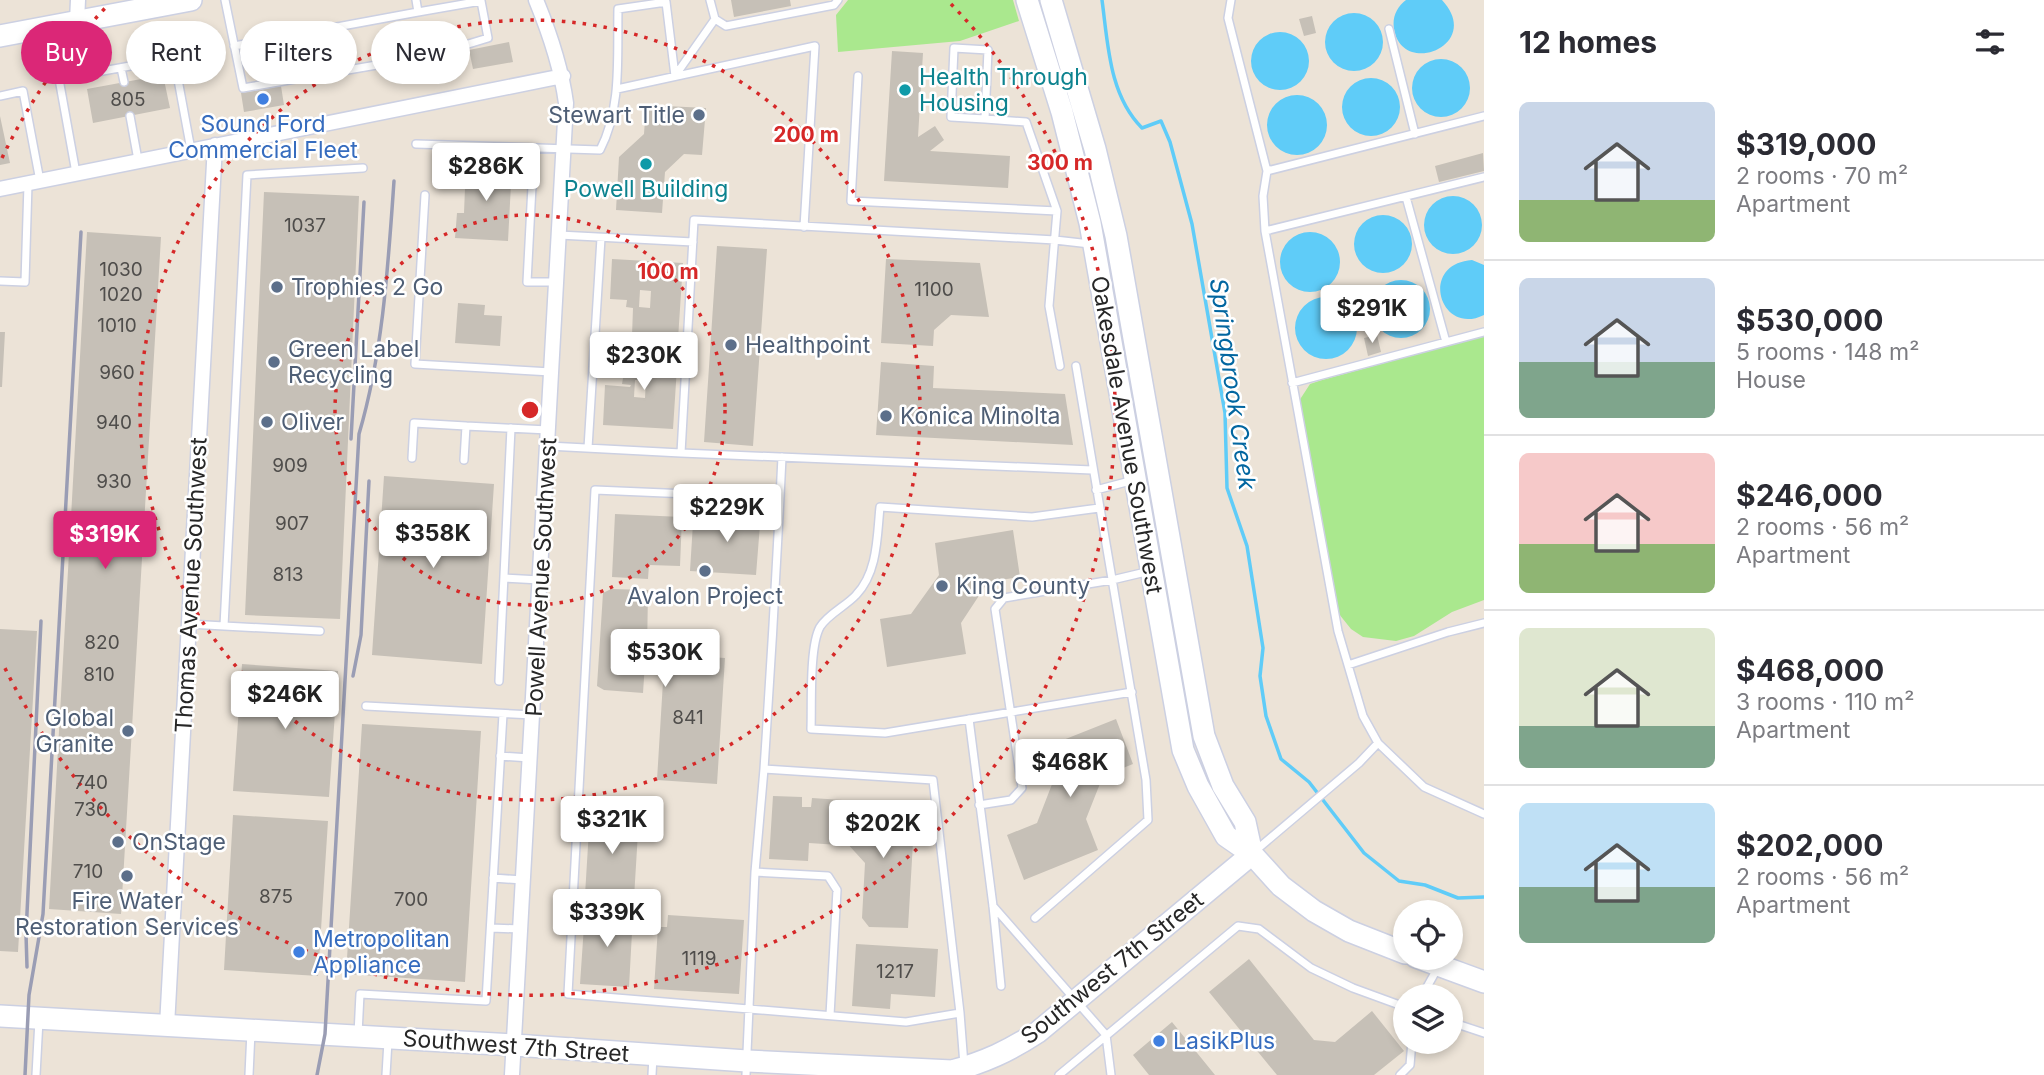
<!DOCTYPE html>
<meta charset="utf-8">
<style>
:root{--surface:#fff;--page:#f2f2f3;--text:#2b2b33;--muted:#7c7c81;--line:#e1e1e2;--accent:#db2777}
body{margin:0;font-family:Inter,sans-serif;background:var(--page);color:var(--text);height:100vh;display:flex;flex-direction:column;font-size:26px;white-space:nowrap}
*{box-sizing:border-box;margin:0}
p{font-size:23px;color:var(--muted)}
.icon{flex:none;width:38px;height:38px;fill:none;stroke:currentColor;stroke-width:2;stroke-linecap:round;stroke-linejoin:round}
.map{position:relative;flex:1;overflow:hidden}
.details{display:flex;flex-direction:column;background:var(--surface);width:560px}
.details>*{flex:none}
.guide{position:absolute;left:21px;top:21px;width:665px;height:63px;display:flex;gap:14px}
.controls{position:absolute;left:1393px;top:900px;display:grid;gap:14px}
.controls a{display:grid;place-items:center;width:70px;height:70px;border-radius:50%;background:var(--surface);box-shadow:0 4px 10px #0003;font-size:35px}
.price{position:absolute;translate:-50% -60px;padding:0 16px;border-radius:7px;background:#fff;color:#222;font-size:23px;line-height:46px;filter:drop-shadow(0 2px 4px #0008)}
.price::after{content:'';position:absolute;left:50%;top:42px;width:21px;height:16px;margin-left:-10px;background:inherit;clip-path:polygon(0 0,100% 0,50% 100%)}
.price.selected{background:var(--accent);color:#fff}
ul{padding:0;list-style:none}
li{display:flex;align-items:center;gap:21px;height:175px;padding:0 35px}
li+li{border-top:2px solid var(--line)}
li span{display:grid;place-items:center;flex:none;width:196px;height:140px;border-radius:10px;color:#555}
li>.icon{margin-inline-start:auto}
span .icon{width:84px;height:84px;fill:#fffc;stroke-width:1}
li b{font-size:30px}
h2{display:flex;justify-content:space-between;align-items:center;height:84px;padding:0 35px;font-size:30px}
.pill{padding:0 24px;border-radius:32px;background:var(--surface);box-shadow:0 4px 10px #0003;font-size:24px;line-height:63px}
.pill.selected{background:var(--accent);color:#fff}
main{display:flex;flex:1;min-height:0}
.map>svg:first-child{display:block}
</style>
<main>
<div class="map">
<svg width="1484" height="1075" viewBox="0 0 1484 1075">
<rect width="100%" height="100%" fill="#ece3d7"/>
<!-- green -->
<path fill="#aae88e" d="M848,0H1013L1019,21L960,41L838,52L836,15Z
M1484,336V600L1452,612L1414,636L1396,641L1363,637L1351,629L1339,614L1299,401L1310,384L1322,380Z"/>
<!-- water -->
<path fill="#5fccf8" d="M1406,0H1442C1484,45 1402,78 1394,29C1392,17 1397,7 1406,0Z
M1325 42a29 29 0 1 1 58 0a29 29 0 1 1-58 0Z
M1251 61a29 29 0 1 1 58 0a29 29 0 1 1-58 0Z
M1412 88a29 29 0 1 1 58 0a29 29 0 1 1-58 0Z
M1342 107a29 29 0 1 1 58 0a29 29 0 1 1-58 0Z
M1267 125a30 30 0 1 1 60 0a30 30 0 1 1-60 0Z
M1424 225a29 29 0 1 1 58 0a29 29 0 1 1-58 0Z
M1354 244a29 29 0 1 1 58 0a29 29 0 1 1-58 0Z
M1280 262a30 30 0 1 1 60 0a30 30 0 1 1-60 0Z
M1472,260L1484,265V315C1440,337 1418,264 1472,260Z
M1372 309a29 29 0 1 1 58 0a29 29 0 1 1-58 0Z
M1295 328a31 31 0 1 1 62 0a31 31 0 1 1-62 0Z"/>
<g fill="none" stroke-linecap="round" stroke-linejoin="round">
<!-- stream -->
<path stroke="#5fccf8" stroke-width="3.5" d="M1102,0C1108,44 1109,95 1142,128L1161,121L1170,142L1192,224L1225,413L1227,488L1247,546L1263,648L1260,676L1266,716L1281,759L1309,782L1364,853L1399,881L1425,885L1458,898L1484,897"/>
</g>
<!-- building -->
<path fill="#c6c0b7" fill-rule="evenodd" d="M731,0H790L791,6L734,17Z
M1312,16L1316,33L1304,36L1299,19Z
M509,42L513,62L473,69L469,50Z
M892,51L923,53L918,137L935,126L944,140L930,151L1010,156L1008,188L884,181Z
M163,75L170,108L93,123L87,89Z
M281,86L284,105L244,112L241,93Z
M646,105L706,108L702,155L684,154L665,172L662,213L616,210L619,157L644,134Z
M0,116L10,163L0,165Z
M1483,153L1484,171L1439,182L1435,166Z
M466,163L512,165L508,241L455,238L457,213H464Z
M264,192L359,196L340,619L245,615Z
M87,232L161,237L121,914L49,909Z
M717,246L767,249L753,446L704,442Z
M612,259L683,263L678,339L632,336L633,308L626,307L627,300L610,299ZM640,290L651,291L650,308L639,307Z
M886,259L980,263L989,317L951,315L934,330L933,346L881,343Z
M458,303L485,305L484,315L502,316L500,346L455,343Z
M0,332H5L2,387H0Z
M1377,335L1381,352L1368,356L1364,338Z
M631,349L678,352L673,429L603,425L605,385L630,387L631,385L622,384L623,378H629ZM635,380H646L645,398L634,397Z
M881,362L934,366L933,388L1065,394L1073,445L876,435Z
M384,476L494,484L482,664L372,655Z
M724,510L761,512L756,575L690,571L693,523L723,525Z
M615,514L682,517L680,566L649,565L648,579L612,577Z
M1013,530L1020,577L988,582L961,623L966,654L887,667L880,619L911,614L939,575L935,543Z
M611,589L648,590L647,653L725,658L717,784L657,780L664,665L645,663L643,693L604,690L597,686L603,593Z
M0,629L37,631L18,952L0,951Z
M242,664L338,671L329,797L233,791Z
M1116,719L1133,764L1103,776L1086,819L1098,850L1024,880L1007,835L1037,823L1054,779L1043,748Z
M362,724L481,731L465,982L346,974Z
M773,796L802,797V807H811L812,798L842,800L839,845L809,843L808,861L769,859Z
M847,801L915,808L908,928L869,927L862,918L865,863L845,841Z
M590,813L639,816L634,898L585,895Z
M233,815L328,821L318,976L224,970Z
M585,911L633,914L629,987L580,984Z
M668,915L744,920L739,994L654,989L658,927H667Z
M856,944L938,949L935,997L891,994L890,1009L852,1006Z
M1249,959L1314,1040L1335,1042L1372,1011L1404,1051L1374,1075H1277L1209,992Z
M1172,1022L1215,1075H1149L1133,1055Z"/>
<g fill="none" stroke-linecap="round" stroke-linejoin="round">
<defs>
<path id="lane" d="M225,0L243,88L429,56L488,38L481,1L418,12L416,0
M710,0L715,19L726,26L834,5L838,0
M1231,0L1228,18L1267,171L1263,196L1265,231L1338,631L1363,716L1378,743L1424,787L1484,814
M1389,29L1415,134
M234,46L418,12
M121,68L124,82
M675,76L715,19
M858,76L851,201L1057,211
M617,89L815,46L804,227
M0,96L23,91L40,181
M130,116L138,160
M985,119L951,117L954,48L988,50L985,119L1026,122L1057,211L1049,306L1060,366
M416,144L600,150C622,108 617,56 618,9L666,2L675,76
M534,148L527,282H557
M1267,171L1484,116
M76,173L59,79L174,58L191,150
M425,195L415,364L551,372
M1406,197L1446,342
M1265,231L1484,177
M559,235L693,242
M1090,244L1055,240L694,220L681,453L1092,470
M0,281L25,282L28,184
M1292,383L1484,332
M548,446L681,453
M588,448L601,238
M412,458L414,423L466,426
M464,460L466,426L548,430
M1096,490L1134,480
M780,498L595,490L568,994L906,1022L960,1013L933,780L764,769C771,665 777,561 782,457
M1099,508L1032,517L880,507C877,536 878,572 856,595C846,606 828,614 820,627C809,647 812,705 811,729L885,733L1132,692
M504,578L540,580
M189,624L224,626
M320,631L224,626L247,175L363,168
M1348,665L1448,632L1484,623
M499,681L511,428
M366,706L533,715
M969,719L993,906L1001,986
M500,756L530,758
M979,805L1011,800L1022,788L995,609L1004,598L1112,580L1150,571
M1255,851L1359,763L1378,743
M755,872L828,876L837,890L830,1015
M493,878L523,880
M993,906L1106,1035L1111,1075
M1035,918L1148,820L1146,780L1076,366
M491,928L520,929
M1422,996L1437,969
M960,1013L964,1065
M1451,1022L1484,1033
M358,1034L360,994L486,1001L503,714
M36,1075L39,1020
M249,1075L251,1031
M386,1075L388,1041
M652,1075L653,1056
M746,1075L755,872L764,769
M1059,1075L1238,926L1259,929L1311,968L1353,988L1405,1007
M1400,1075L1410,1065L1412,1041"/>
<path id="street" d="M77,21L78,0
M0,189L563,76
M167,1026L215,145
M512,1075L566,103C561,66 550,34 536,0"/>
<path id="secondary" d="M1027,0L1062,112L1090,223L1183,750L1198,786L1226,836L1252,854L1281,886L1314,911L1349,931L1405,953
M1051,0L1095,149L1116,236L1204,736L1223,786L1245,822L1252,854
M0,36L191,0
M1416,957L1484,982
M0,1016L514,1045L747,1061L952,1071C985,1062 1009,1051 1038,1032L1252,854"/>
</defs>
<!-- lane casing -->
<use href="#lane" stroke="#ccd0e2" stroke-width="10"/>
<!-- street casing -->
<use href="#street" stroke="#ccd0e2" stroke-width="17"/>
<!-- secondary casing -->
<use href="#secondary" stroke="#ccd0e2" stroke-width="24"/>
<!-- lane -->
<use href="#lane" stroke="#fff" stroke-width="7"/>
<!-- street -->
<use href="#street" stroke="#fff" stroke-width="14"/>
<!-- secondary -->
<use href="#secondary" stroke="#fff" stroke-width="21"/>
<!-- rail -->
<path stroke="#9a9db4" stroke-width="3.5" d="M351,439L364,202
M353,676L361,635L369,481
M27,967L26,934L41,621
M25,1075L29,995L43,914L81,232
M317,1075L325,1034L359,434C383,352 388,267 394,181"/>
</g>
<!-- distance rings -->
<g fill="none" stroke="#d62828" stroke-width="3.5" stroke-dasharray="3.5 7">
<circle cx="530" cy="410" r="195"/>
<circle cx="530" cy="410" r="390"/>
<path d="M2 158A585 585 0 0 1 109 4M951 4A585 585 0 1 1 2 662"/>
</g>
<!-- markers -->
<g fill="#0f9aa8" stroke="#fff" stroke-width="2.5">
<circle cx="905" cy="90" r="7"/>
<circle cx="646" cy="164" r="7"/>
</g>
<g fill="#3f7fe0" stroke="#fff" stroke-width="2.5">
<circle cx="263" cy="99" r="7"/>
<circle cx="299" cy="952" r="7"/>
<circle cx="1159" cy="1041" r="7"/>
</g>
<g fill="#5c6f8a" stroke="#fff" stroke-width="2.5">
<circle cx="699" cy="115" r="7"/>
<circle cx="277" cy="287" r="7"/>
<circle cx="731" cy="345" r="7"/>
<circle cx="274" cy="362" r="7"/>
<circle cx="886" cy="416" r="7"/>
<circle cx="267" cy="422" r="7"/>
<circle cx="705" cy="571" r="7"/>
<circle cx="942" cy="586" r="7"/>
<circle cx="128" cy="731" r="7"/>
<circle cx="118" cy="842" r="7"/>
<circle cx="127" cy="876" r="7"/>
</g>
<g text-anchor="middle" dominant-baseline="central" stroke-width="5" stroke-linejoin="round" paint-order="stroke">
<!-- number labels -->
<g font-size="19" fill="#4f4d4b">
<text x="128" y="99">805</text>
<text x="305" y="225">1037</text>
<text x="121" y="269">1030</text>
<text x="934" y="289">1100</text>
<text x="121" y="294">1020</text>
<text x="117" y="325">1010</text>
<text x="117" y="372">960</text>
<text x="114" y="422">940</text>
<text x="290" y="465">909</text>
<text x="114" y="481">930</text>
<text x="292" y="523">907</text>
<text x="288" y="574">813</text>
<text x="102" y="642">820</text>
<text x="99" y="674">810</text>
<text x="688" y="717">841</text>
<text x="91" y="782">740</text>
<text x="91" y="809">730</text>
<text x="88" y="871">710</text>
<text x="276" y="896">875</text>
<text x="411" y="899">700</text>
<text x="699" y="958">1119</text>
<text x="895" y="971">1217</text>
</g>
<!-- culture labels -->
<g font-size="23" fill="#0d838f" stroke="#fff" text-anchor="start">
<text x="919" y="77">Health Through<tspan x="919" dy="26">Housing</tspan></text>
<text x="646" y="189" text-anchor="middle">Powell Building</text>
</g>
<!-- service labels -->
<g font-size="23" fill="#4e5e75" stroke="#fff" text-anchor="start">
<text x="685" y="115" text-anchor="end">Stewart Title</text>
<text x="291" y="287">Trophies 2 Go</text>
<text x="745" y="345">Healthpoint</text>
<text x="288" y="349">Green Label<tspan x="288" dy="26">Recycling</tspan></text>
<text x="900" y="416">Konica Minolta</text>
<text x="281" y="422">Oliver</text>
<text x="956" y="586">King County</text>
<text x="705" y="596" text-anchor="middle">Avalon Project</text>
<text x="114" y="718" text-anchor="end">Global<tspan x="114" dy="26">Granite</tspan></text>
<text x="132" y="842">OnStage</text>
<text x="127" y="901" text-anchor="middle">Fire Water<tspan x="127" dy="26">Restoration Services</tspan></text>
</g>
<!-- shop labels -->
<g font-size="23" fill="#366cbe" stroke="#fff" text-anchor="start">
<text x="263" y="124" text-anchor="middle">Sound Ford<tspan x="263" dy="26">Commercial Fleet</tspan></text>
<text x="313" y="939">Metropolitan<tspan x="313" dy="26">Appliance</tspan></text>
<text x="1173" y="1041">LasikPlus</text>
</g>
<!-- street labels -->
<g font-size="23" fill="#272727" stroke="#fff">
<text transform="translate(1127 435) rotate(80)">Oakesdale Avenue Southwest</text>
<text transform="translate(541 577) rotate(-87)">Powell Avenue Southwest</text>
<text transform="translate(191 585) rotate(-87)">Thomas Avenue Southwest</text>
<text transform="translate(1112 968) rotate(-39)">Southwest 7th Street</text>
<text transform="translate(516 1046) rotate(4)">Southwest 7th Street</text>
</g>
<!-- water labels -->
<g font-size="24" font-style="italic" fill="#0266a0" stroke="#fff">
<text transform="translate(1233 384) rotate(82)">Springbrook Creek</text>
</g>
</g>
<circle cx="530" cy="410" r="10" fill="#d62828" stroke="#fff" stroke-width="3.5"/>
<g font-size="21" text-anchor="middle" font-weight="bold" fill="#d62828" stroke="#fff" stroke-width="5" stroke-linejoin="round" paint-order="stroke">
<text x="806" y="142">200 m</text>
<text x="1060" y="170">300 m</text>
<text x="668" y="279">100 m</text>
</g>
</svg>
<div class="controls">
<a><svg class="icon" aria-label="locate" viewBox="0 0 24 24"><circle cx="12" cy="12" r="6"/><path d="M12 2v4M12 18v4M2 12h4M18 12h4"/></svg></a>
<a><svg class="icon" aria-label="layers" viewBox="0 0 24 24"><path d="M12 4l9 5-9 5-9-5zM3 14l9 5 9-5"/></svg></a>
</div>
<b class="price" style="left:486px;top:203px">$286K</b>
<b class="price" style="left:1372px;top:345px">$291K</b>
<b class="price" style="left:644px;top:392px">$230K</b>
<b class="price" style="left:727px;top:544px">$229K</b>
<b class="price" style="left:433px;top:570px">$358K</b>
<b class="price selected" style="left:105px;top:571px">$319K</b>
<b class="price" style="left:665px;top:689px">$530K</b>
<b class="price" style="left:285px;top:731px">$246K</b>
<b class="price" style="left:1070px;top:799px">$468K</b>
<b class="price" style="left:612px;top:856px">$321K</b>
<b class="price" style="left:883px;top:860px">$202K</b>
<b class="price" style="left:607px;top:949px">$339K</b>
<div class="guide">
<a class="pill selected">Buy</a>
<a class="pill">Rent</a>
<a class="pill">Filters</a>
<a class="pill">New</a>
</div>
</div>
<section class="details">
<h2>12 homes<svg class="icon" aria-label="filters" viewBox="0 0 24 24"><path d="M4 7h16M4 17h16"/><circle cx="9" cy="7" r="2"/><circle cx="15" cy="17" r="2"/></svg></h2>
<ul>
<li><span style="background:linear-gradient(#c9d6e8 70%,#8fb573 0)"><svg class="icon" aria-label="home" viewBox="0 0 24 24"><path d="M3 11l9-7 9 7M6 9v11h12V9"/></svg></span><div><b>$319,000</b><p>2 rooms · 70 m²</p><p>Apartment</p></div></li>
<li><span style="background:linear-gradient(#c9d6e8 60%,#7fa58c 0)"><svg class="icon" aria-label="home" viewBox="0 0 24 24"><path d="M3 11l9-7 9 7M6 9v11h12V9"/></svg></span><div><b>$530,000</b><p>5 rooms · 148 m²</p><p>House</p></div></li>
<li><span style="background:linear-gradient(#f6c9c9 65%,#8fb573 0)"><svg class="icon" aria-label="home" viewBox="0 0 24 24"><path d="M3 11l9-7 9 7M6 9v11h12V9"/></svg></span><div><b>$246,000</b><p>2 rooms · 56 m²</p><p>Apartment</p></div></li>
<li><span style="background:linear-gradient(#dfe7d0 70%,#7fa58c 0)"><svg class="icon" aria-label="home" viewBox="0 0 24 24"><path d="M3 11l9-7 9 7M6 9v11h12V9"/></svg></span><div><b>$468,000</b><p>3 rooms · 110 m²</p><p>Apartment</p></div></li>
<li><span style="background:linear-gradient(#bfe0f5 60%,#7fa58c 0)"><svg class="icon" aria-label="home" viewBox="0 0 24 24"><path d="M3 11l9-7 9 7M6 9v11h12V9"/></svg></span><div><b>$202,000</b><p>2 rooms · 56 m²</p><p>Apartment</p></div></li>
</ul>
</section>
</main>
